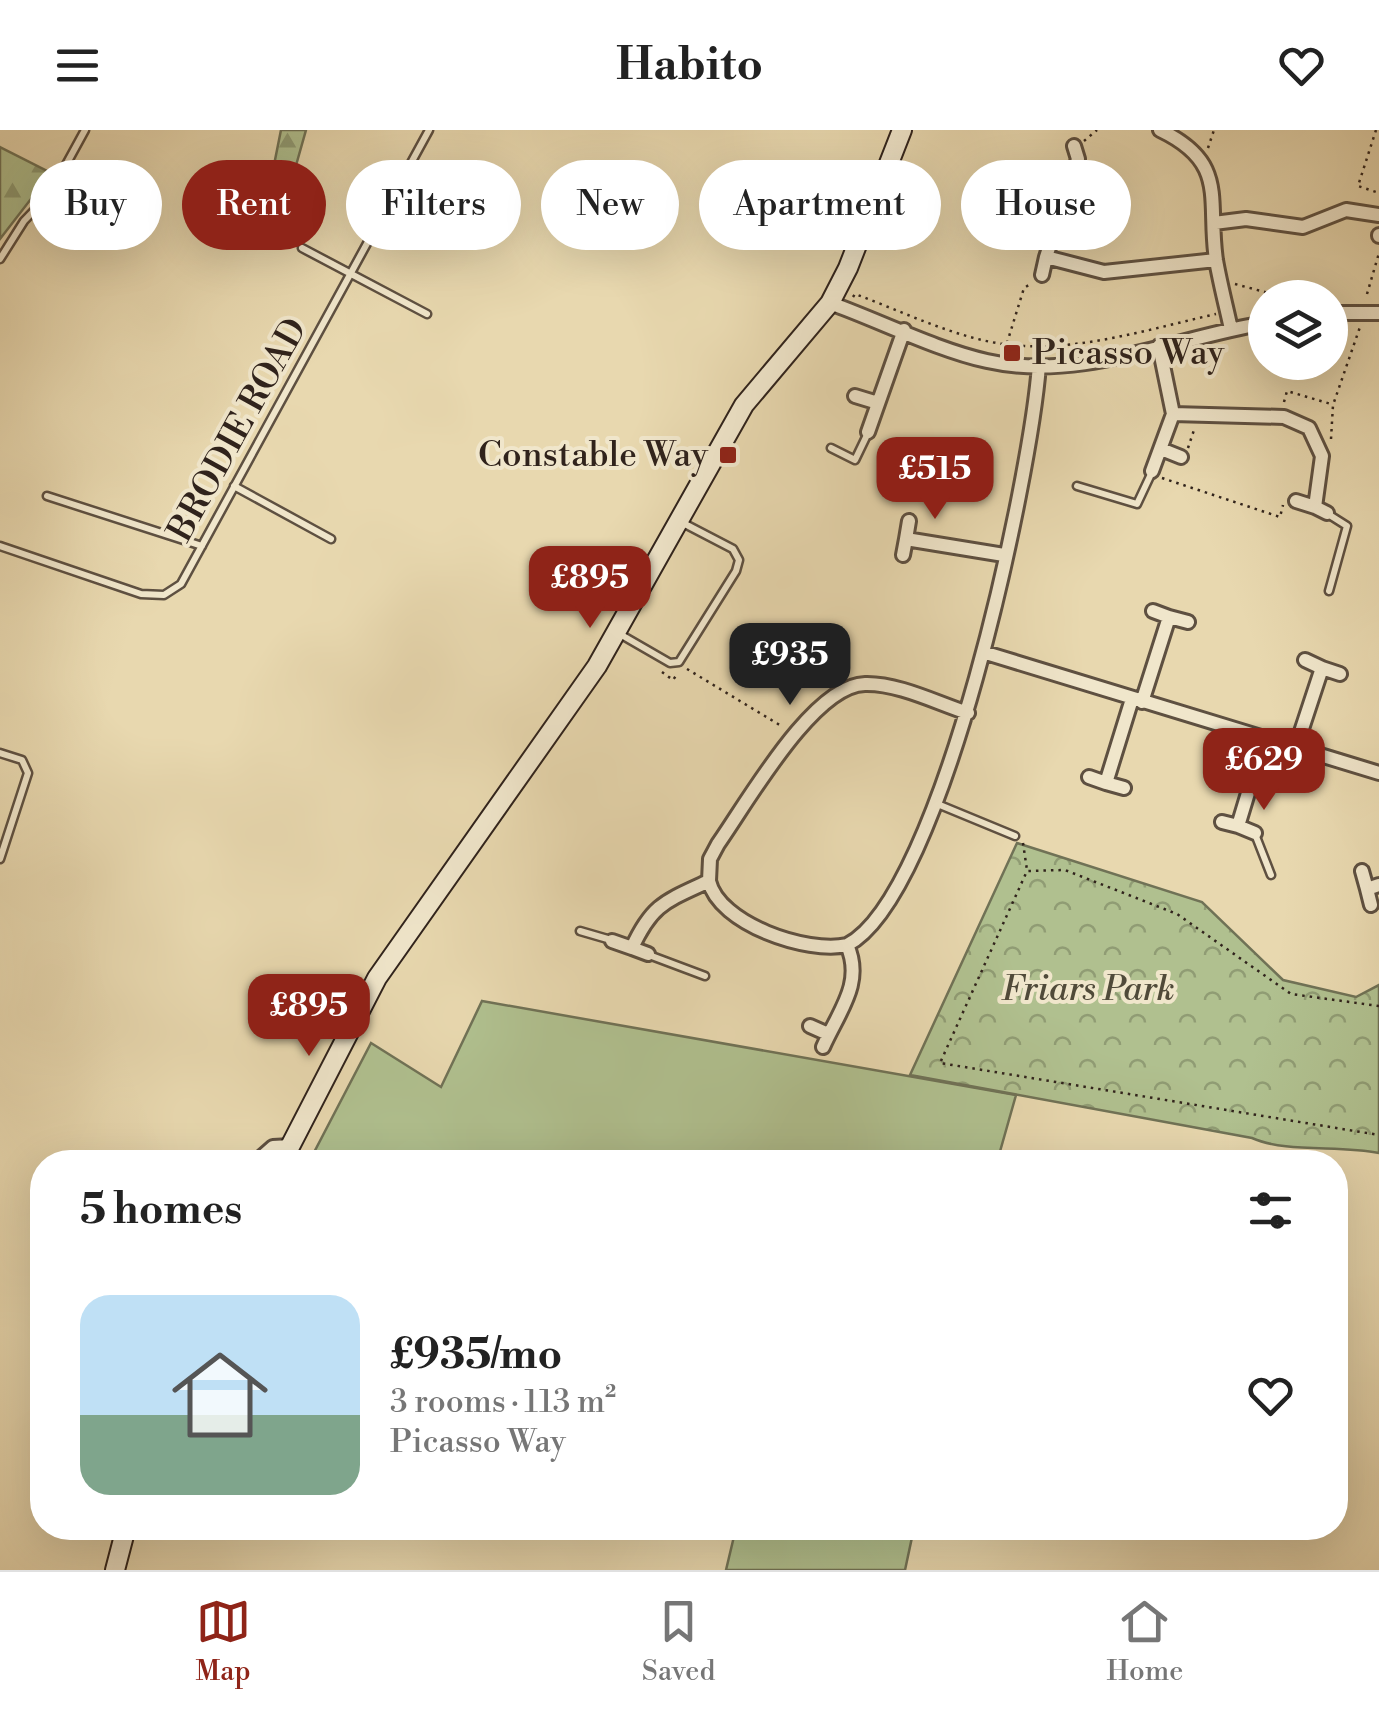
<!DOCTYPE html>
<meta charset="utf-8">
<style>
:root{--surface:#fff;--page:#f2f2f2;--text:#222;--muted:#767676;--line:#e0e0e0;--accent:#8f2418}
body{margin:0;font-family:"Libre Bodoni",serif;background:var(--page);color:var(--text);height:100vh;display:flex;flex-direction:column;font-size:38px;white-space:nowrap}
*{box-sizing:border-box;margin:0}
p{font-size:32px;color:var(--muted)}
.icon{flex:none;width:55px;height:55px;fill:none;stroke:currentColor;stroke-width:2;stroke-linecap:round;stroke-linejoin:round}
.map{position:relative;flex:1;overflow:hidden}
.sheet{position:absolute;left:30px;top:1020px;width:1318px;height:390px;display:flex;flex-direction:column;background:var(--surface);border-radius:40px;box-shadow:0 10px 40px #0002}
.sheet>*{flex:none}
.guide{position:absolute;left:30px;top:30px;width:1320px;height:90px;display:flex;gap:20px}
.tools{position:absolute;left:1248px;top:150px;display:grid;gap:20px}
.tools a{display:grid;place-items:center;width:100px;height:100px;border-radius:50%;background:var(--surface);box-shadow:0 10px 40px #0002;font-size:50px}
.price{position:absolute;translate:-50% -85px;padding:0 22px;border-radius:20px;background:var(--accent);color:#fff;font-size:32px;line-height:65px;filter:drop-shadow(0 2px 5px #0008)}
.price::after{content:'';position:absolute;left:50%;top:60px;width:30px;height:22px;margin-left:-15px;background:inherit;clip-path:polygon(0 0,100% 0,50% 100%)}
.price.selected{background:#222;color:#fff}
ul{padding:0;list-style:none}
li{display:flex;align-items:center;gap:30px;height:250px;padding:0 50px}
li+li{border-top:2px solid var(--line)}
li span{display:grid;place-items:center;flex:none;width:280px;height:200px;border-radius:30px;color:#555}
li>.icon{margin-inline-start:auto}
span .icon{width:120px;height:120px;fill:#fffc;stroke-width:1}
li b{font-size:42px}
h2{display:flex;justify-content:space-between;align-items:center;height:120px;padding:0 50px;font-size:42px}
.chip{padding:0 35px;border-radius:45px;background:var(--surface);box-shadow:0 10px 40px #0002;font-size:35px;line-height:90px}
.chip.selected{background:var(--accent);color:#fff}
header{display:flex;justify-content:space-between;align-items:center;height:130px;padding:0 50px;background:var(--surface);font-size:45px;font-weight:700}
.tab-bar{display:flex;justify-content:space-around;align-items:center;height:140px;border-top:2px solid var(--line);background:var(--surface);font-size:28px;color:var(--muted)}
.tab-bar a{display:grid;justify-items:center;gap:5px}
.tab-bar .selected{color:var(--accent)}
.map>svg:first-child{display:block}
</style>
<header><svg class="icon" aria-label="menu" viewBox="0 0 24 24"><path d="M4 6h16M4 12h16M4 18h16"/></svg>Habito<svg class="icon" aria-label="heart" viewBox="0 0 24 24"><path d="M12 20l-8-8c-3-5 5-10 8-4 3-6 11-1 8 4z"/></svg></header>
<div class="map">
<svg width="1379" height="1440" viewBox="0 0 1379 1440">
<defs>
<pattern id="forest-firs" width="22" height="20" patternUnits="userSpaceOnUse" patternTransform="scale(2.5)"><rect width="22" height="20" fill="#b0c08f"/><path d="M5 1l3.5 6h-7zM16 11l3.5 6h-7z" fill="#909c74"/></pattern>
<pattern id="park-crowns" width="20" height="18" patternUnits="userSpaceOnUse" patternTransform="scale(2.5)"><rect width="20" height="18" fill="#b0c08f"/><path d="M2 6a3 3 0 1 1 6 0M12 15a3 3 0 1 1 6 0" fill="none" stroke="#909c74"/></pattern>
</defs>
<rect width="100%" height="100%" fill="#e8d8af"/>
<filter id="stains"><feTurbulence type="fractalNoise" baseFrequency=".002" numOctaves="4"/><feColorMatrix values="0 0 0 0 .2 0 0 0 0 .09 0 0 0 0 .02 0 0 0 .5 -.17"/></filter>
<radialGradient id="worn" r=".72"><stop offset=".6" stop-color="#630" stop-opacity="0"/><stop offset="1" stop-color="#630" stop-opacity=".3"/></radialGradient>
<!-- grass -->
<path fill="#b0c08f" stroke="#707256" stroke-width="2.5" d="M482,871L1016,965L997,1032H309L371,913L441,957Z
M736,1398H914L905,1440H726Z"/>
<!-- forest -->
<path fill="url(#forest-firs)" stroke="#707256" stroke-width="2.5" d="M281,0H306L295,39L286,44L274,35Z
M0,17L51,43L0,109Z"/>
<!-- park -->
<path fill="url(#park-crowns)" stroke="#707256" stroke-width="2.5" d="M1017,713L1202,772L1283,850L1356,867L1379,855V1023C1340,1015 1285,1023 1252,1008L910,945Z"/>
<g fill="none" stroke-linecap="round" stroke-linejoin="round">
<defs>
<path id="lane" d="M302,118L427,184
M0,129L24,91L50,64L85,0
M831,318L855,330L868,303
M234,356L331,409
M1077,356L1137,374L1152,342
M47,366L202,416
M1328,384L1347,396L1329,461
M0,416L141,464L164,465L181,454L429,0
M618,503L670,533L679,532L736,441L739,430L733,419L683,393
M0,623L22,630L28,643L0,729
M935,673L1015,706
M1255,704L1271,745
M580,801L611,810
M649,825L705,846"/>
<path id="street" d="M1160,0C1229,33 1207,69 1216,130C1220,153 1226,176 1231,199
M1074,16L1078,29L1046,127L1104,142L1216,130
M1214,93L1246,89L1303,97L1346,80L1379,85
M1379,106V105
M1042,145L1046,127
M830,173C880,191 937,220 987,231C1079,252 1175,208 1265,193
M1330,183H1379
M1159,216L1173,284L1284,287L1309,298L1322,326L1315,377L1327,383
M855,266L878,273
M868,302L904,200
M1161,319L1181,327
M1152,341L1173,284
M1296,371L1315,377
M906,409L909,391
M903,425L906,409L1004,425
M1169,487L1188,492
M986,523L1379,643
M1322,538L1340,544
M1142,572L1169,487L1153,481
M1295,620L1322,538L1305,530
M1089,647L1106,653L1132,569
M1106,653L1124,658
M1222,692L1238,696L1264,610
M1238,696L1255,703
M1362,741L1367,759
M709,751L710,729L718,714C747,673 813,555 865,554C898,553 937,573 968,583
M1371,775L1367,759L1379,755
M612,811L632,818C652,774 666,771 709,751C719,794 807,824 847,815
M632,818L648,824
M810,896L828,904
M823,917C839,881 864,853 847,815C943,766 1031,345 1039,235
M256,1032L273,1017L291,1016"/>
<path id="secondary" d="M282,1032L377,848L597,536L744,275L830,173L848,138L902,0
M115,1440L126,1398"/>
</defs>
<!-- lane casing -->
<use href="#lane" stroke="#5e5041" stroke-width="11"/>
<!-- street casing -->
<use href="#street" stroke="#5e5041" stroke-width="18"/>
<!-- secondary casing -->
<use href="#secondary" stroke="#30231c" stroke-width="22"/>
<!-- path -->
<path stroke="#30231c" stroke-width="2.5" stroke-dasharray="2.5 5" stroke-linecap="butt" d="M1376,0L1358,56L1379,63
M1084,11L1097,0
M1208,18L1214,0
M1235,154L1287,168
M1367,164L1379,123
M853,167L855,164C904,182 957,209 1010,215C1079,222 1149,199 1216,184
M1007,213L1024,158L1032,153
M1284,272L1287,261L1331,274
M1331,309L1333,275L1360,197
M1188,318L1195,297
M1162,348L1280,387L1283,375
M687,539L783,597
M662,542L673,550L678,543
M1023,713L1027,740
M1379,876L1291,864L1177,784L1065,740L1027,741L940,933L1379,1005"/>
<!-- lane -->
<use href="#lane" stroke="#f0e6cb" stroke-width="6"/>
<!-- street -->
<use href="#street" stroke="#f0e6cb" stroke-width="12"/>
<!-- secondary -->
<use href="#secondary" stroke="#f0e6cb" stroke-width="18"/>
</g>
<!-- markers -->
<g fill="#8f2418" stroke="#f0e6cb" stroke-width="4">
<rect x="1002" y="213" width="20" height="20" rx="5"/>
<rect x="718" y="315" width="20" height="20" rx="5"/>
</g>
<g text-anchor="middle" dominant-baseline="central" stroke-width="8" stroke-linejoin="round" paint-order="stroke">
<!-- poi labels -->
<g font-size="35" fill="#30231c" stroke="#f0e6cb" text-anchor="start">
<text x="1032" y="223">Picasso Way</text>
<text x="708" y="325" text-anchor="end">Constable Way</text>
</g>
<!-- street labels -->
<g font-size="35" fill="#30231c" stroke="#f0e6cb">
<text transform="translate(238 300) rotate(-61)">BRODIE ROAD</text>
</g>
<!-- park labels -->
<g font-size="35" font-style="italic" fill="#504a39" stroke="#f0e6cb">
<text x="1088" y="859">Friars Park</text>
</g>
</g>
<rect width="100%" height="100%" filter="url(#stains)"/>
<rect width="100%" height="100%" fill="url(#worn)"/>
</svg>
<div class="tools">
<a><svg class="icon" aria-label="layers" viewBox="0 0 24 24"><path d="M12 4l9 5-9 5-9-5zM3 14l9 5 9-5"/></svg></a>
</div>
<b class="price" style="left:935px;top:392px">£515</b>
<b class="price" style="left:590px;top:501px">£895</b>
<b class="price selected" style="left:790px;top:578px">£935</b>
<b class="price" style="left:1264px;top:683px">£629</b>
<b class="price" style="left:309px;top:929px">£895</b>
<div class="guide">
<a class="chip">Buy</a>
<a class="chip selected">Rent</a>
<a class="chip">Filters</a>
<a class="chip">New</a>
<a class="chip">Apartment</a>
<a class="chip">House</a>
</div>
<section class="sheet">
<h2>5 homes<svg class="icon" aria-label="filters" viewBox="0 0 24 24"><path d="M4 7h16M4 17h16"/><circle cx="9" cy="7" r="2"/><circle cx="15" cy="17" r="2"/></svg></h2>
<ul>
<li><span style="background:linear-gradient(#bfe0f5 60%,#7fa58c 0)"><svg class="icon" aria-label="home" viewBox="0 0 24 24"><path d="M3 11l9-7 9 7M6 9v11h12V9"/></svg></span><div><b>£935/mo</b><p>3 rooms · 113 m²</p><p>Picasso Way</p></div><svg class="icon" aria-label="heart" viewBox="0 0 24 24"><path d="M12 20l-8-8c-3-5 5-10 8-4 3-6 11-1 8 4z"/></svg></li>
</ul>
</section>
</div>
<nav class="tab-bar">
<a class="selected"><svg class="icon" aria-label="map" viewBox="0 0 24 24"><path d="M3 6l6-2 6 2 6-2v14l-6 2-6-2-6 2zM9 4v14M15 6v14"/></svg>Map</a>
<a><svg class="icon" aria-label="saved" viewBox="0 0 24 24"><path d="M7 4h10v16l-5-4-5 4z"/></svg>Saved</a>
<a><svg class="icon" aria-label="home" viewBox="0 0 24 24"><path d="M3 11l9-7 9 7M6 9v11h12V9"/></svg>Home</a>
</nav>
